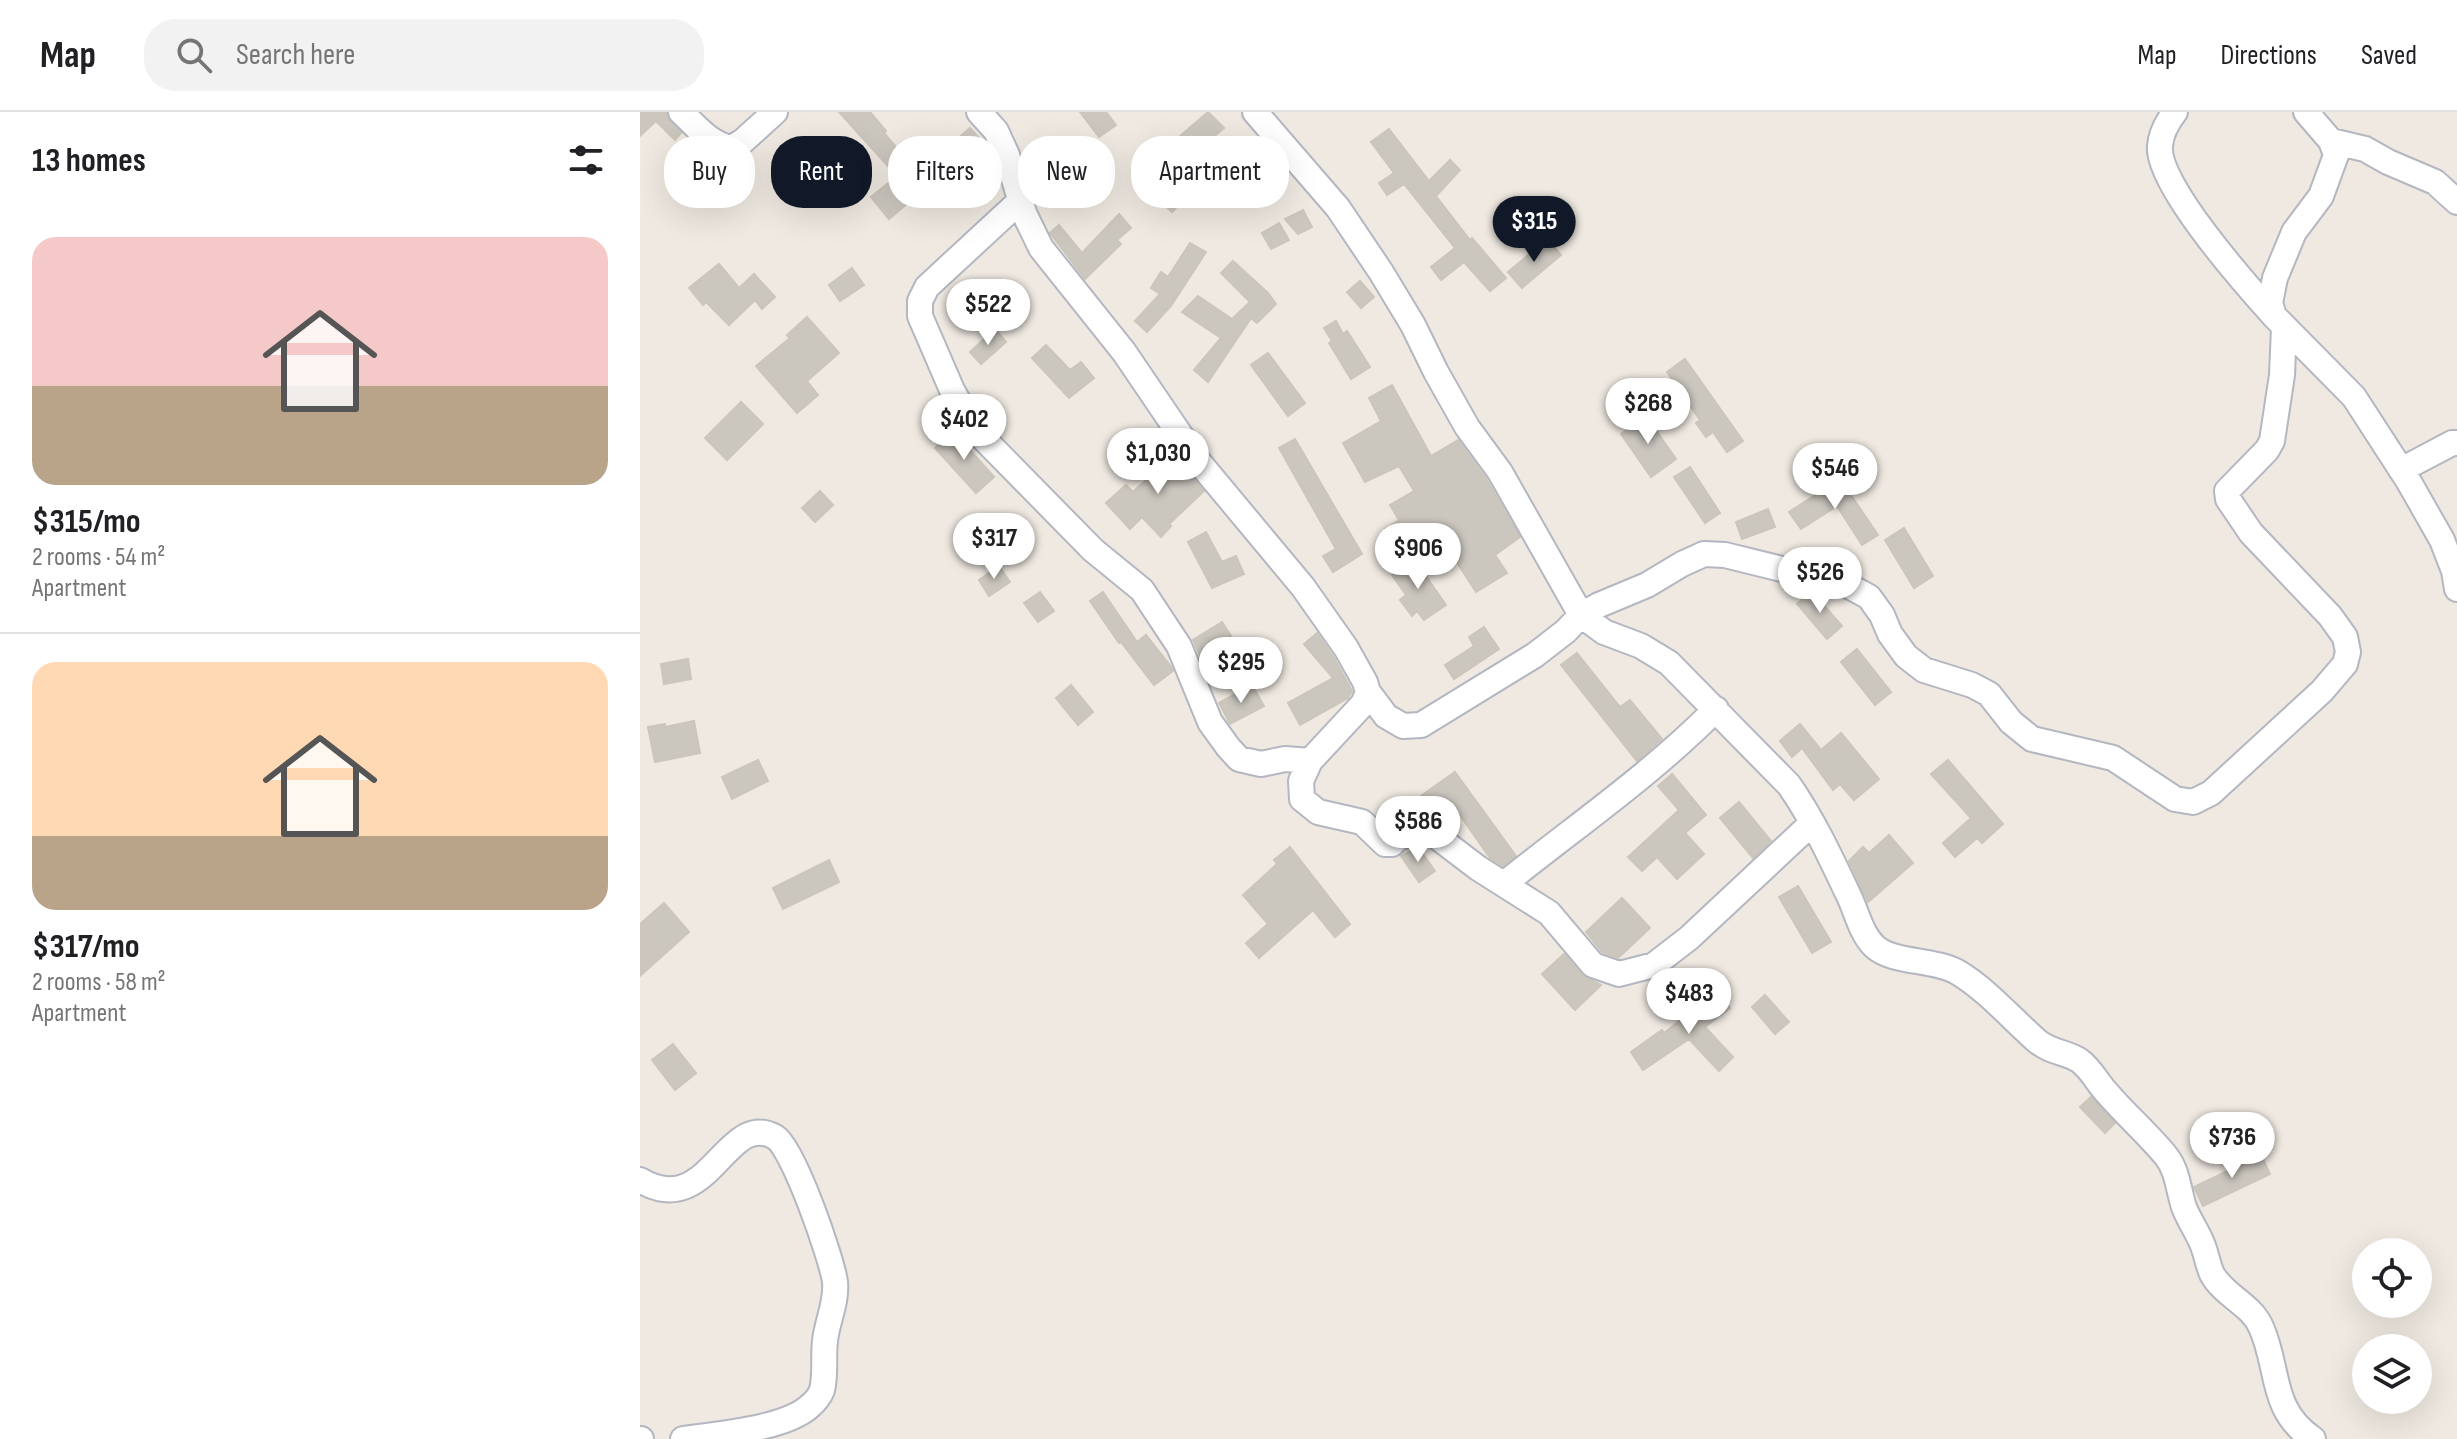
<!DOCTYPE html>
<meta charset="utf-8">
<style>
:root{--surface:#fff;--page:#f2f2f2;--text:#202124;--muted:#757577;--line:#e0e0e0;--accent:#111827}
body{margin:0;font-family:"Sofia Sans Condensed",sans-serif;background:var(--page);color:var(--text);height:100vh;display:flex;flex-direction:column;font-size:30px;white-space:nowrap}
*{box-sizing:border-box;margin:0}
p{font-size:26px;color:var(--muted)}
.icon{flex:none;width:44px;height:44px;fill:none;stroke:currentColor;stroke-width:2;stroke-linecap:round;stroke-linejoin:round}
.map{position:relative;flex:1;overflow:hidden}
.panel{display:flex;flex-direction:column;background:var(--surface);width:640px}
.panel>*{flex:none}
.guide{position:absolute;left:24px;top:24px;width:760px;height:72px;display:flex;gap:16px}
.tools{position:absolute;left:1712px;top:1126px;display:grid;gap:16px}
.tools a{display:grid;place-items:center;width:80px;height:80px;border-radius:50%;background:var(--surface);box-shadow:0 8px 32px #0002;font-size:40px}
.price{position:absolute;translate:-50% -68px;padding:0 18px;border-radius:28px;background:#fff;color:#222;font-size:26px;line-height:52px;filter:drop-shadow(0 2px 4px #0008)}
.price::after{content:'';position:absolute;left:50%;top:48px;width:24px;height:18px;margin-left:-12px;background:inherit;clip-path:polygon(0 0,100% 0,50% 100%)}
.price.active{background:var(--accent);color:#fff}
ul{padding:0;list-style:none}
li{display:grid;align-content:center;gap:16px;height:424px;padding:0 32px}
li+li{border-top:2px solid var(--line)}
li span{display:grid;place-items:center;height:248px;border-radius:24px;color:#555}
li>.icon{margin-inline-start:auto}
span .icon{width:144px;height:144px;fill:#fffc;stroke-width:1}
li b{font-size:34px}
h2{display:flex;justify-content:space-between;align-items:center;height:96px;padding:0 32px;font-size:34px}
.chip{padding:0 28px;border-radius:32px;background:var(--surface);box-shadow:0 8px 32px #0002;font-size:28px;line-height:72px}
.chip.active{background:var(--accent);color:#fff}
header{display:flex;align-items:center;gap:48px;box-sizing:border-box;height:112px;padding:0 40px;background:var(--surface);border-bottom:2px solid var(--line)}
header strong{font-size:38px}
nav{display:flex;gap:44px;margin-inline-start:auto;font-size:28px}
.search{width:560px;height:72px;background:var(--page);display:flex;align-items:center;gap:20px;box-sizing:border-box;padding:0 28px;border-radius:32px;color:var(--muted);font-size:30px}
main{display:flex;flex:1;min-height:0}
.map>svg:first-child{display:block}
</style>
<header>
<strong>Map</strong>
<div class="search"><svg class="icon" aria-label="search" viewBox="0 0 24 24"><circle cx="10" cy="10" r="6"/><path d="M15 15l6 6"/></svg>Search here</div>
<nav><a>Map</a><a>Directions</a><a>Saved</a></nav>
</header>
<main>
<section class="panel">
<h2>13 homes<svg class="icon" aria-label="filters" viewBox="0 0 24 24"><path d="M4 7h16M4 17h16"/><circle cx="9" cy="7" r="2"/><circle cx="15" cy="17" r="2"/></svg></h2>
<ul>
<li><span style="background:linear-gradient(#f6c9c9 60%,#b9a48a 0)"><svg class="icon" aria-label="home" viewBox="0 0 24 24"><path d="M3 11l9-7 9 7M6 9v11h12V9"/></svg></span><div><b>$315/mo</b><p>2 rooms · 54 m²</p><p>Apartment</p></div></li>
<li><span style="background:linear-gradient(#ffd9b3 70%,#b9a48a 0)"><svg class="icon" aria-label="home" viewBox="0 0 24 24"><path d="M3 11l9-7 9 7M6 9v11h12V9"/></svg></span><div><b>$317/mo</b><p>2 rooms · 58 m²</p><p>Apartment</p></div></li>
</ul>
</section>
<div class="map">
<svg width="1817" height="1327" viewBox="0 0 1817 1327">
<rect width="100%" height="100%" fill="#efe9e1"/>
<!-- building -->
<path fill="#cbc7bf" stroke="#cbc5ba" stroke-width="2" d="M0,0H26L30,10L41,21L35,28L16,9L0,24Z
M199,0H230L246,19L244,21L279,62L317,31L315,29L330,16L347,35L307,68L305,65L278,88L275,85L249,107L231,85L257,64Z
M440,0H466L476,13L459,25Z
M568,0L584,16L548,47L562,75L550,81L532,100L494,64Z
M749,17L789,69L810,48L820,58L796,84L830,128L832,126L866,166L850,179L824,150L801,168L791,155L815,136L764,72L747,83L739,71L754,61L731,30Z
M663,98L672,115L658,122L645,107Z
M479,102L491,116L477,128L481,132L445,167L410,121L419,113L442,141Z
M639,111L649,128L631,137L622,121Z
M907,127L921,143L882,176L868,160Z
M550,131L566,140L531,194L507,220L495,209L520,182L511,176L521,160L528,165Z
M593,149L628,181L636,192L617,211L611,206L568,270L554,258L581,226L542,200L558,184L592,207L610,190L581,161Z
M79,152L99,176L114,162L135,185L122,197L115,188L89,213L66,190L63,193L49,176Z
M212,156L224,173L200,189L189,173Z
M720,169L734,185L721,196L707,180Z
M167,205L199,241L167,269L178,283L157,301L116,254L150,226L147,223Z
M696,209L703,222L707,219L730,255L711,267L689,231L692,229L684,216Z
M355,217L366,230L341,252L330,240Z
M406,233L430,258L441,250L454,266L429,286L392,246Z
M628,241L665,291L648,304L611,253Z
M1045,247L1103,329L1087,340L1073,320L1066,325L1056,311L1060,308L1027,260Z
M752,273L791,344L818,328L847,368L880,425L855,443L867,461L836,480L792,412L756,435L745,417L759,408L750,393L774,379L759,354L725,370L703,331L741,309L729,286Z
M101,290L123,312L87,348L65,326Z
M1006,304L1036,347L1011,365L981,322Z
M313,319L354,365L336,381L295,336Z
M655,327L722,442L693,460L683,444L696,437L639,336Z
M531,336L564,379L529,412L531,414L521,425L502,405L490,417L466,391L486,373L493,380L521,354L517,349Z
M1050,355L1080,401L1065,411L1034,365Z
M1200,367L1238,423L1222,433L1197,394L1161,417L1149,400Z
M180,379L193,393L175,410L162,396Z
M1128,397L1135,415L1102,427L1096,410Z
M345,404L364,426L348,439L329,418Z
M1264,416L1293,464L1274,476L1245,428Z
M566,420L582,450L596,444L604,462L572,476L548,430Z
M774,447L806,493L784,508L777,499L772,504L760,488L766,483L752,463Z
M359,454L370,470L349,484L339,468Z
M400,480L414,499L398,510L384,491Z
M463,480L497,530L506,523L532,556L533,559L514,573L481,530L479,531L450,489Z
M1172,480L1202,514L1187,527L1157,492Z
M582,510L591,524L560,544L553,528Z
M844,515L859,537L814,567L805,553L834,534L829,525Z
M677,521L693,544L712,579L708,586L660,613L648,591L693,566L664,532Z
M1217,537L1251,580L1235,593L1201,550Z
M937,541L980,595L990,588L1022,627L997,649L921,553Z
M48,547L51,567L24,572L21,552Z
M431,573L453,600L438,613L416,586Z
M612,573L624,594L590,612L579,591Z
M54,609L60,641L15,650L8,615L25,612V615Z
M1160,612L1181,638L1201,621L1239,667L1214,688L1200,672L1193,678L1162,636L1152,645L1140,629Z
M118,648L128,669L92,687L82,665Z
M1308,648L1363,712L1342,731L1337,726L1315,745L1303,731L1331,706L1291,662Z
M815,660L876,744L863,754L850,746L810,689L788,705L781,704L771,691Z
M1032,662L1066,703L1045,721L1064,742L1037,767L1017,745L1002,759L988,745L1039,698L1018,674Z
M1099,690L1131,729L1113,746L1080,706Z
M1249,723L1273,751L1228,790L1209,749L1223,735L1229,741Z
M650,735L710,812L695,825L673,798L619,846L606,831L628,812L603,783L637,752L634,748Z
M778,735L795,759L779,770L761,744Z
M189,748L199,770L143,797L133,776Z
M1158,774L1191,830L1172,841L1139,785Z
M982,786L1010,816L978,846L962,840L946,820Z
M24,791L49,820L0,864V812Z
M924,842L942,863L961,873L935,898L902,862Z
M1077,879L1090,896L1065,915L1093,945L1079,959L1049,927L1003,958L991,940L1022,918L1024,921Z
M1125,883L1149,910L1135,922L1112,895Z
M33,932L56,961L35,978L12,948Z
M1451,985L1475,1011L1465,1021L1440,995Z
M1621,1043L1630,1062L1563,1094L1554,1075Z"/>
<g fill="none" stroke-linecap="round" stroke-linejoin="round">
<defs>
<path id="minor" d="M41,0C57,15 70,32 91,36L103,29L135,0
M339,0L356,19L367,43L384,101L401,136L484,240L558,349L663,475L706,536L725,570L728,580L746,604L763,614L781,613L895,543L926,519L941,503L959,493L1007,473L1042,452L1064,442L1085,443L1207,473L1229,485L1242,503L1250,522L1266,544L1284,558L1332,573L1349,582L1371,610L1392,627L1473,646L1535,687L1553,690L1571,681L1682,579L1705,552L1708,540L1705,525L1690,504L1611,421L1588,387L1587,379L1627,338L1632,329L1642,263L1644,215
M615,0L698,96L741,160L773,213L796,260L827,315L860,360L941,503L964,520L1001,534L1029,551L1149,673C1172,706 1190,744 1207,780C1216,797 1220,820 1234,834C1253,852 1293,846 1319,861C1348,879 1372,907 1397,929C1411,941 1428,940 1440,949C1452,958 1458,972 1468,982C1486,1003 1508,1022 1526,1044C1538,1059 1538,1077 1544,1095C1548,1106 1555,1116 1560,1127C1566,1138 1567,1151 1572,1162C1584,1184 1611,1192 1621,1215C1640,1257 1629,1297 1673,1327
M1535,0C1528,9 1521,22 1520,34C1516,72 1607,174 1634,204
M1666,0L1691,29L1696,43L1681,84L1654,120L1635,166L1630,191L1634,204L1714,285L1769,370L1802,428L1814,459L1817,477
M1691,29L1725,37L1748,50L1795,70L1817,90
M381,88L287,175L280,189V204L312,278L326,303L342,325L453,438L502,478L539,534L570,610L588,635L599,647L621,652L645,647L670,649
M1761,358L1812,331H1817
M728,580L723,592L670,649L661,669L662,687L678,700L722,710L745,732H752L758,726L779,719L792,721L838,756L909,801L953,853L979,862L1014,853L1049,826L1171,712
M864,772C936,714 1012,662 1076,597
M0,1068C69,1110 86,997 135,1025C153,1035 192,1147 195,1170C197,1191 187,1209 185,1229C183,1245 186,1263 182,1278C180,1283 175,1290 171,1293C147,1317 77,1322 43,1327
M0,1327H1"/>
</defs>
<!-- minor casing -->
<use href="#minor" stroke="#b4b7c1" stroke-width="28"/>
<!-- minor -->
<use href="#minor" stroke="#fff" stroke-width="24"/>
</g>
</svg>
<div class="tools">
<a><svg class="icon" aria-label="locate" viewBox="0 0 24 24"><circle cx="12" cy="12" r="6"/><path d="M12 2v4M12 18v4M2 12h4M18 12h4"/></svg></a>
<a><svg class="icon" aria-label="layers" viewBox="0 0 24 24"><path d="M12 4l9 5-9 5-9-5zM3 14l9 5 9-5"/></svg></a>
</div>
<b class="price active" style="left:894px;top:152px">$315</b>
<b class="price" style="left:348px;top:235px">$522</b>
<b class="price" style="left:1008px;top:334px">$268</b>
<b class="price" style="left:324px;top:350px">$402</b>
<b class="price" style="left:518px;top:384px">$1,030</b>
<b class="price" style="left:1195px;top:399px">$546</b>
<b class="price" style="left:354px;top:469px">$317</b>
<b class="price" style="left:778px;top:479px">$906</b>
<b class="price" style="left:1180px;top:503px">$526</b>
<b class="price" style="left:601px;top:593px">$295</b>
<b class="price" style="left:778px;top:752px">$586</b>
<b class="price" style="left:1049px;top:924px">$483</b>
<b class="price" style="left:1592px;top:1068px">$736</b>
<div class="guide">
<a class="chip">Buy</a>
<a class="chip active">Rent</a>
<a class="chip">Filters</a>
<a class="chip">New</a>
<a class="chip">Apartment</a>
</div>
</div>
</main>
